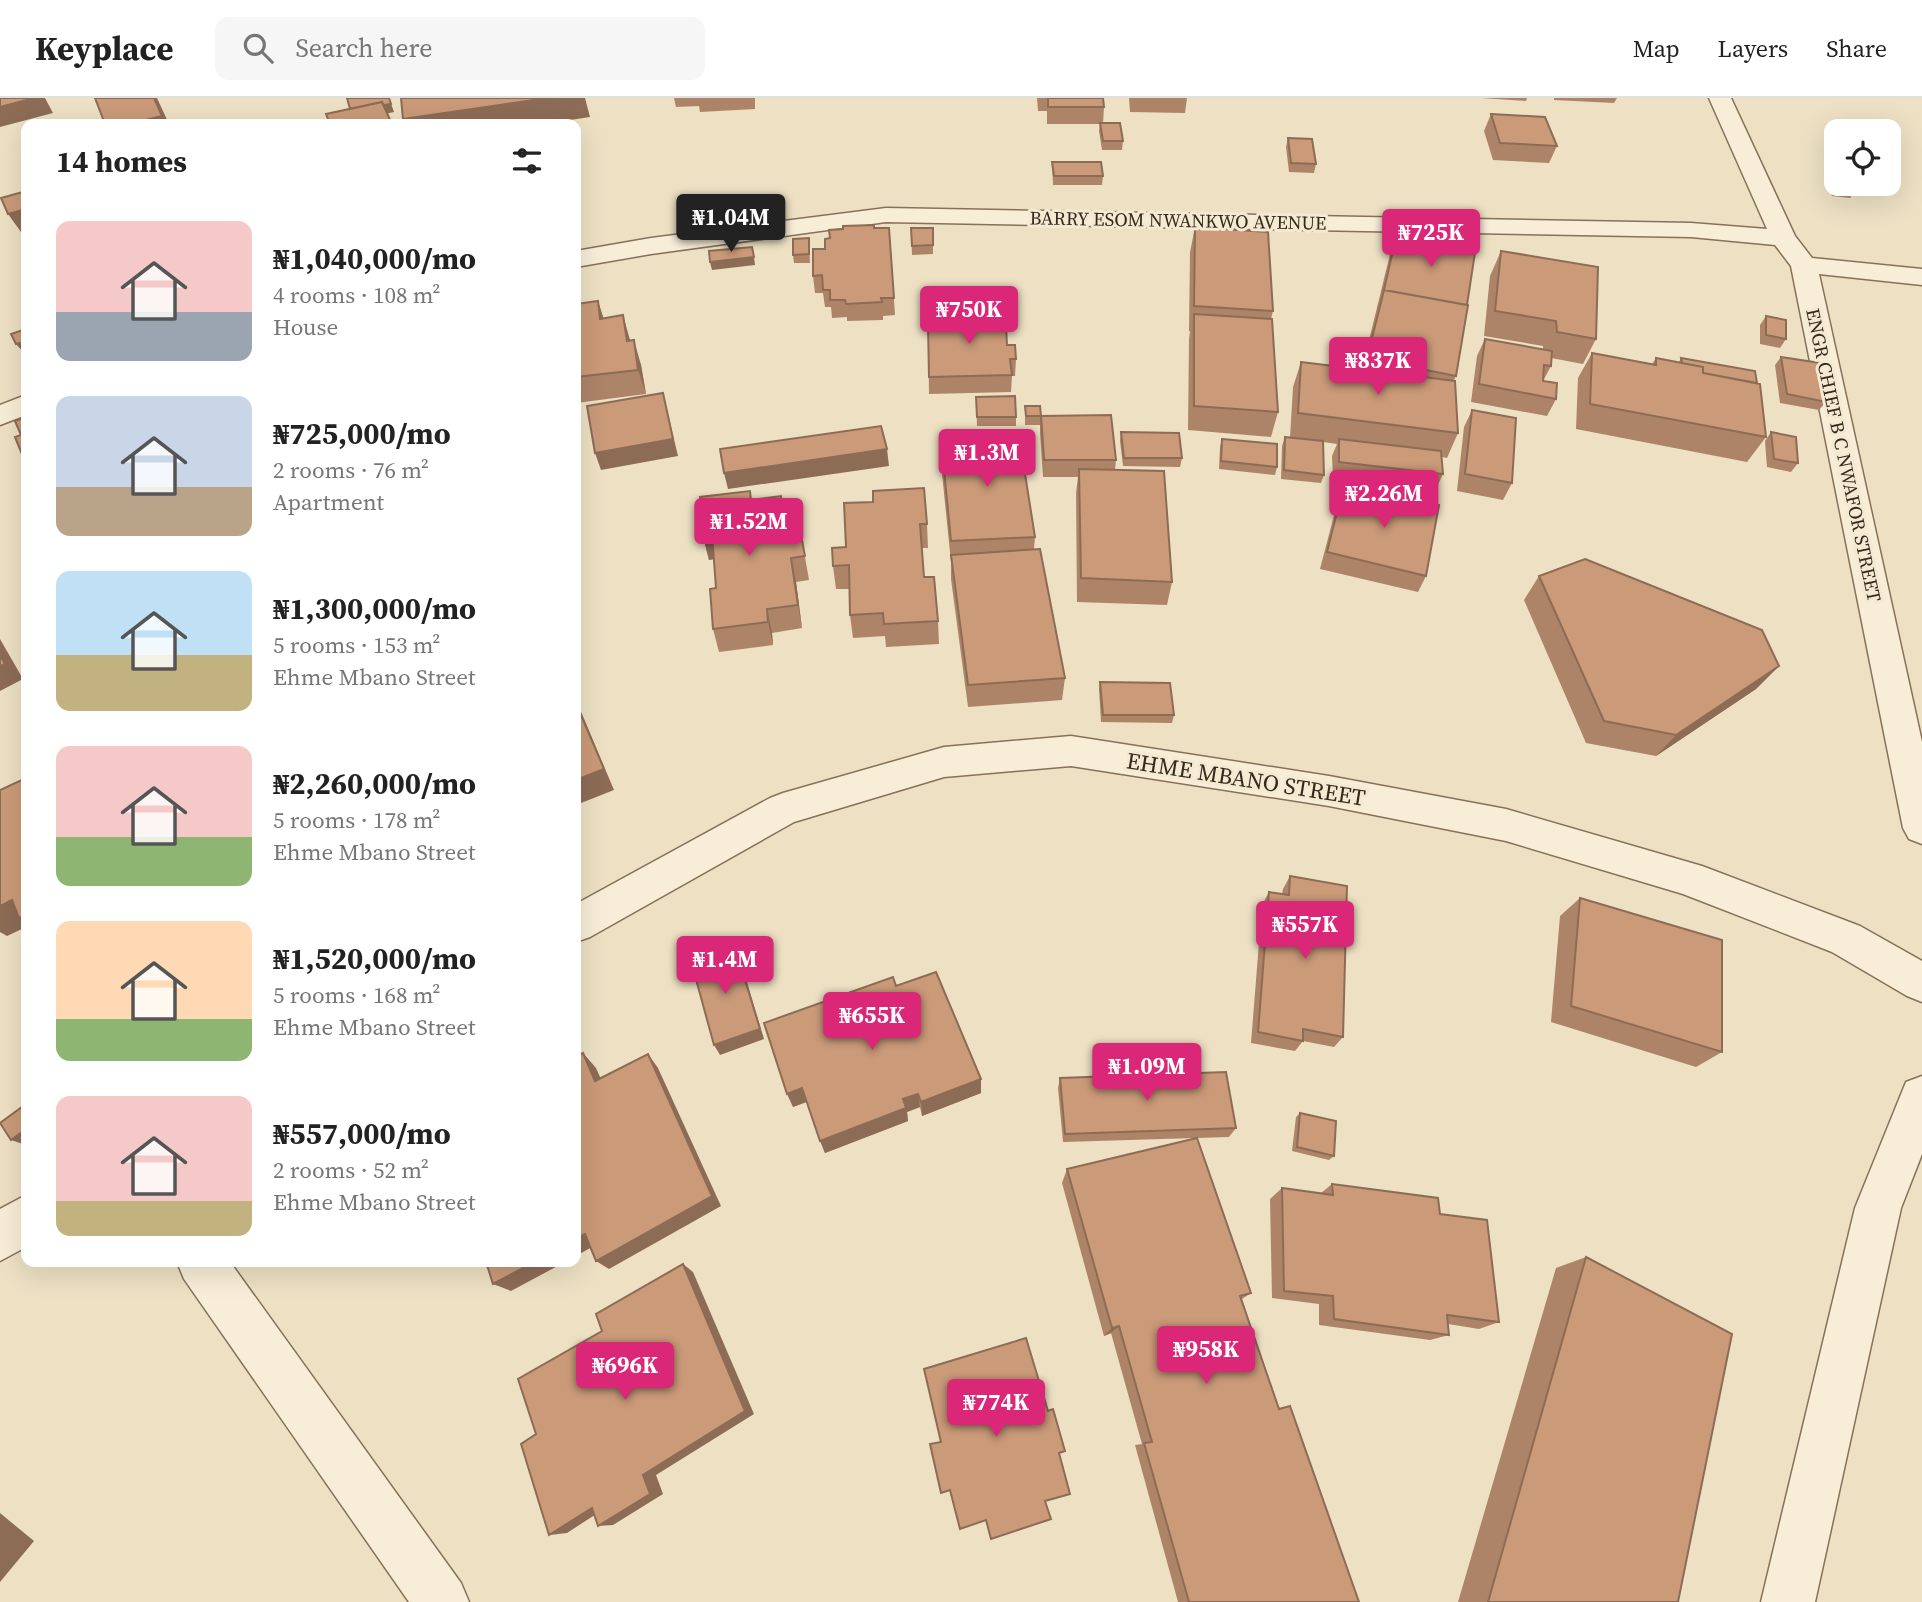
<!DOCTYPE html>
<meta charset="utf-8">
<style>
:root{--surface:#fff;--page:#f6f6f6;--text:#222;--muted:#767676;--line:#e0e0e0;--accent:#db2777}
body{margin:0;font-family:"Source Serif 4",serif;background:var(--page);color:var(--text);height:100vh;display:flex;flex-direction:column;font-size:26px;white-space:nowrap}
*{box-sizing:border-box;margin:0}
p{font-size:23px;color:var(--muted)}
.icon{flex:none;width:38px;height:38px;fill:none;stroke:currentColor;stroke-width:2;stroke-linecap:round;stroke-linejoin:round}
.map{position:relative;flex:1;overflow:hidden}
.sheet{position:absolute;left:21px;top:21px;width:560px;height:1148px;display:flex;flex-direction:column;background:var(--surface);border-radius:14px;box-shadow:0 7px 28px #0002}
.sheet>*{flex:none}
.tools{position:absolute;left:1824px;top:21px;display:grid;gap:14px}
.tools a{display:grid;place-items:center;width:77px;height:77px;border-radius:14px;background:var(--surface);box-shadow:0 7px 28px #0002;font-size:35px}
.price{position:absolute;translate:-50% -60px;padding:0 16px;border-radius:7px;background:var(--accent);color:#fff;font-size:23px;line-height:46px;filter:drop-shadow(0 2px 4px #0008)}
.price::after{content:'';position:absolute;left:50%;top:42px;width:21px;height:16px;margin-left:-10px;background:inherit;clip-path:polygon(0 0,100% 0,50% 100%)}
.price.on{background:#222;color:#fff}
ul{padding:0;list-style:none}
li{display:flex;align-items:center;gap:21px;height:175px;padding:0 35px}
li span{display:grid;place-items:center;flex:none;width:196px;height:140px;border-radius:14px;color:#555}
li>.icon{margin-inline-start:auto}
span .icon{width:84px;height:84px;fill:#fffc;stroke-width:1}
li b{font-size:30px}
h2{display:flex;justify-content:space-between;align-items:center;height:84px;padding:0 35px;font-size:30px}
header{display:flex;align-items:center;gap:42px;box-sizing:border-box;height:98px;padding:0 35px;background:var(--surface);border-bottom:2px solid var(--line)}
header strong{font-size:33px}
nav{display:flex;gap:38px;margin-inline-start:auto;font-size:24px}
.search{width:490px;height:63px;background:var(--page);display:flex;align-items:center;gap:18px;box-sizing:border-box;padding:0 24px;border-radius:14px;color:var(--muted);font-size:26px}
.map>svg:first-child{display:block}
</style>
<header>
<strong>Keyplace</strong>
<div class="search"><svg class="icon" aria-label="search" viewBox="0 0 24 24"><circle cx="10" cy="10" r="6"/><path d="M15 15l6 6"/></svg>Search here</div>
<nav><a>Map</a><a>Layers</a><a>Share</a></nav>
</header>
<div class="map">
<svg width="1922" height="1504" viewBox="0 0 1922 1504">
<rect width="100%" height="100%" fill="#ede0c3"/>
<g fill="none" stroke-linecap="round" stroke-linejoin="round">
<defs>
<path id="street" d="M1709,0H1731L1795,138L1812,160L1922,171V187L1819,176L1922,644V746L1909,741L1903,730L1791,168L1775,147L1691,139L886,124L651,156L576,169V153L651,140L886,110L1691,125L1767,131Z
M26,297V317L0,327V307Z
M1071,638L1329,678L1506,711L1702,768L1860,828L1922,863V904L1907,898L1832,854L1683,796L1506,743L1329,708L1071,668L944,679L794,724L590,839L576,844V806L770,700L783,695L944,649Z
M1922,978V1056L1901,1110L1815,1504H1761L1855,1110L1906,984Z
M26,1097V1149L0,1163V1111Z
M177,1164H230L461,1485L469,1504H409L184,1181Z"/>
</defs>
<!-- street casing -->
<use href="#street" stroke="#86715a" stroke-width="3"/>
<!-- street -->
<use href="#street" fill="#f8edd6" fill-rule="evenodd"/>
</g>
<!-- wall -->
<path fill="#ae8468" d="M674,0H755V11L700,14L699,8L676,9Z
M1037,0H1103L1104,9L1103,25L1123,43L1122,52H1102L1099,33L1100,26H1047V13H1038Z
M1129,0H1187L1185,15L1130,14Z
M1481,0H1527L1526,3Z
M1554,0H1617L1614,5L1554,2Z
M1491,16L1557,48L1549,65L1493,62L1484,33Z
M1288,40L1316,66L1314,75L1289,74L1286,49Z
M1052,64L1103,78L1102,87H1053Z
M1830,68H1836V86H1854L1856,92L1850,100L1832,98L1825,76Z
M1195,129L1273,213L1271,221L1278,314L1271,339L1188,332L1189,241L1190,233H1189L1190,154Z
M874,130H889L895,217L883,218V222L847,223V219L832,220L831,209H825L823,195H815L813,178L830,140Z
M911,130H933V156L912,157Z
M1397,135L1467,207L1456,278L1454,282L1458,335L1447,360L1442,359L1443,376L1435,393L1333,381L1332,358L1337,346L1323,344L1324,377L1321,385L1281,381L1282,348L1285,339L1290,340L1293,289L1301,264L1362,271L1391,152Z
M809,140L810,165H794L793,157Z
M1501,153L1596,241L1583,266L1551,260V268L1543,283L1556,301L1547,318L1471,304L1477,258L1485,241L1543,251V248L1484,238L1490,178Z
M598,203L603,220L630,242L641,267L646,296L576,305V206Z
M1766,218L1786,241L1780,250L1760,246V227Z
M928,227H985L1007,247L1016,261L1015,278H1012L1011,294L929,296Z
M1592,255L1652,266L1656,260L1679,264L1681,260L1766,339L1747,364L1576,331L1578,280Z
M1781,259L1826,304L1819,312L1780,305L1775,267Z
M976,299L1016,319V328H977Z
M1025,308L1116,362L1115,372L1172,484L1167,507L1077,504L1076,395L1078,379H1043L1040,335V327H1025Z
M1472,312L1512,385L1503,402L1457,393L1464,329Z
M1121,334L1182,360L1180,369L1123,368L1120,343Z
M1771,334L1798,365L1791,374L1767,369L1765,343Z
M941,341L1035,439L1034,451L1065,580L1062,602L968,609L951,481V464L941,366Z
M1222,341L1277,369L1275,377L1219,371L1220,349Z
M1344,386L1426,478L1418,494L1320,471L1338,402Z
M781,398L788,443L802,442L809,482L796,484L802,530L772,535L773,547L719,554L713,531L716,490L714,461L709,462L703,438L752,402Z
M873,404L927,426L928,450H922L924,479L938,523L939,546L886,549L885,538L853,540L850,517V491H836L833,468L846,449Z
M1539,478L1779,568L1756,591L1656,658L1586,645L1524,502Z
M1100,584L1174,617L1172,625L1101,624L1099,591Z
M1290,778L1343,939L1334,949L1303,943L1295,953L1251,945L1262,807L1269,794L1282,796L1283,791Z
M1580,800L1722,954L1696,969L1551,924L1560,818Z
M896,888L981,981V995L922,1018L920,1009L907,1014L908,1023L825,1055L807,1004L793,1009Z
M1060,980L1236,1030L1229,1039L1197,1040L1251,1195L1242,1201L1279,1311L1359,1504H1178L1135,1347L1142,1346L1111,1235L1104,1238L1062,1085L1067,1071L1196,1040L1063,1044L1058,990Z
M1300,1015L1334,1058L1329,1062L1292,1053L1296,1019Z
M1332,1086L1440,1116L1499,1224L1479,1231L1448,1226L1449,1237L1430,1242L1319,1227V1206L1272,1200L1270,1101L1282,1090L1321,1095Z
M1586,1159L1678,1504H1458L1556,1170Z"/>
<!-- shaded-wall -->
<path fill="#8d6c55" d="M34,0H45L53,15L0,29V9Z
M154,0H157L169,26H129Z
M389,0L394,14L355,22Z
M547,0H585L590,19L543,26H405L403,21Z
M26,111V132L21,134L8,116Z
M754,159L755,167L712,172L710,164Z
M598,203L606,228L600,221Z
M623,217L630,242L627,243Z
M634,242L641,267L646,296L638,272Z
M20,245L26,254L24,255L16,246Z
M663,295L678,358L601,372L595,355Z
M887,351L889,368L728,391L724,375Z
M781,398L786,422L791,467L787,443Z
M712,436L719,460L709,462L703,438Z
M791,460L796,484L802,530L798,507Z
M767,511L772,535L773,547L768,524Z
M0,541L23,581L0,593Z
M1779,568L1756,591L1656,658L1676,637Z
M576,602L614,692L576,707Z
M12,802L26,811V829L7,838L0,834V808Z
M735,849L740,861L764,941L720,957L714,947Z
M583,955L596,970L608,997L595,983Z
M648,956L658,970L721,1108L609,1171L596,1163Z
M981,981V995L922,1018L921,1004Z
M802,990L808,1003L793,1009L787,996Z
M918,996L920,1009L907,1014L908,1023L825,1055L820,1043L903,1001Z
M26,1031V1044L23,1046L11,1042Z
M585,1136L599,1145L576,1158V1141Z
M534,1164H565L511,1193L493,1186Z
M683,1166L693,1174L754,1316L656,1377L663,1396L613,1427L598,1428L643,1377Z
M1119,1228L1111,1235L1104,1238L1112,1230Z
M607,1409L567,1435L549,1437L592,1410Z
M0,1415L34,1443L0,1484Z"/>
<!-- building -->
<path fill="#ca9a79" stroke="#8d6c55" stroke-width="2" d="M0,0H34L0,9Z
M95,0H154L162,18L129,26H105Z
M347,0H389L391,6L383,7L382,4L350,11Z
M401,0H547L403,21Z
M1048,0H1103L1104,9H1048Z
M382,4L392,26H330L326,16Z
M1491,16L1545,19L1557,48L1500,45Z
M1100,25H1120L1123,43H1103Z
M1288,40L1312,41L1316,66L1291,65Z
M1052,64H1101L1103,78H1054Z
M1830,68H1836V84Z
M1836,86H1854L1856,92L1838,89Z
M26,93V111L8,116L1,100Z
M874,127V130H889L894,200H881L882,204L846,206L845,202H830V192H823L822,177L813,178V151H825V141L830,140L829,132L843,131V128Z
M1195,129L1268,134L1273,213L1194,208Z
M911,130H933V147L912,148Z
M1397,135L1476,148L1467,207L1384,192L1383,196Z
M809,140V156L793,157V141Z
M752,149L754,159L710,164L709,153Z
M1501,153L1598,169L1596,241L1557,234L1556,223L1495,213Z
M1384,192L1468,207L1456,278L1367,260Z
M598,203L600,221L623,217L627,243L634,242L638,272L576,279V206Z
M984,209L985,227H1006L1007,247H1015L1016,261H1010L1012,277L929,279L928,227H948L947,210Z
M1194,216L1272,221L1278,314L1194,308Z
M1766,218L1786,222V241L1766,237Z
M26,231V259L20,245L16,246L11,236Z
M1485,241L1552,253L1551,268L1544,267L1543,283L1557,285L1556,301L1479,286Z
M1592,255L1656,267V260L1703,269V275L1760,286L1766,339L1590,306Z
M1781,259L1820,265L1826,304L1787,296Z
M1681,260L1755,273L1757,285L1703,275V269L1682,265Z
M1301,264L1455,283L1458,335L1298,315Z
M663,295L673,341L595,355L587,308Z
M1015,298L1016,319H977L976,299Z
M1025,308H1040L1041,318H1026Z
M1472,312L1516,320L1512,385L1465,376Z
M1111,317L1116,362H1044L1041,318Z
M26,319V366L15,339L21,337L15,323Z
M881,328L887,351L724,375L720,351Z
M1121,334L1179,335L1182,360H1124Z
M1771,334L1796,339L1798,365L1774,361Z
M1019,338L1035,439L951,443L941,341Z
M1285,339L1323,343L1324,377L1284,372Z
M1222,341L1277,346V369L1221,363Z
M1339,341L1441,353L1443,376L1339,364Z
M1079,371L1164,373L1172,484L1081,480Z
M1344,386L1439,407L1426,478L1327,454Z
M924,390L927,426H920L924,479H934L938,523L884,526L883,515L850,517L849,467L833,468L832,450L846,449L844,405L873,404V393Z
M750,393L751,402L781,398L787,443L802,442L805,458L791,460L798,507L767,511L768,524L713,531L710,491L716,490L712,436L703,438L700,399Z
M1040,451L1065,580L968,587L951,457Z
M1585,461L1762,532L1779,568L1676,637L1604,623L1539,478Z
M0,557L5,566L0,568Z
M1100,584L1170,585L1174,617H1103Z
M576,605L604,671L576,682Z
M26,680V816L19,820L12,802L0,808V692Z
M1290,778L1347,788L1343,939L1303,931V943L1258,934L1269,794L1289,797Z
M1580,800L1722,842V954L1571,908Z
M735,849L760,931L714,947L691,863Z
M936,874L981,981L921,1004L918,996L903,1001L906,1010L820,1043L802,990L787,996L764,925L893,879L896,888Z
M583,955L595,983L648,956L712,1098L596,1163L585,1136L576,1141V959Z
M1226,974L1236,1030L1065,1036L1060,980Z
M26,1006V1031L11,1042L0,1025Z
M1300,1015L1336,1023L1334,1058L1297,1049Z
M1197,1040L1251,1195L1240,1198L1279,1311L1290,1308L1359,1504H1189L1144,1345L1152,1344L1119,1228L1112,1230L1067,1071Z
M1332,1086L1438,1100L1440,1116L1487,1122L1499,1224L1447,1217L1449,1237L1334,1221L1333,1198L1284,1193L1282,1090L1333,1097Z
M1586,1159L1732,1236L1678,1504H1488Z
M486,1164H534L493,1186Z
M683,1166L745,1313L643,1377L650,1396L598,1428L592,1410L549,1437L521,1346L536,1336L518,1281L602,1233L596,1216Z
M1026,1240L1048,1313L1053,1311L1065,1353L1059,1355L1070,1396L1045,1403L1051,1421L991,1441L986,1422L960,1431L950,1392L941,1395L930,1346L941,1344L924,1271Z"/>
<g text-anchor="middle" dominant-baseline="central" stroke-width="6" stroke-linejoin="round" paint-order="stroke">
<!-- far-street labels -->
<g font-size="19" fill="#37291e" stroke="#f4ead2">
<text transform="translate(1178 122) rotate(1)">BARRY ESOM NWANKWO AVENUE</text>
<text transform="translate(1844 357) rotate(78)">ENGR CHIEF B C NWAFOR STREET</text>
</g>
<!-- street labels -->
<g font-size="23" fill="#37291e" stroke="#f4ead2">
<text transform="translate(1246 681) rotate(9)">EHME MBANO STREET</text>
</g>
</g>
</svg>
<div class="tools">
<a><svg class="icon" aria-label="locate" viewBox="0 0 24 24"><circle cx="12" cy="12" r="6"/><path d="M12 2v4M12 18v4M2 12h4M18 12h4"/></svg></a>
</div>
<b class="price on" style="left:731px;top:156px">₦1.04M</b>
<b class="price" style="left:1431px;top:171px">₦725K</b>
<b class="price" style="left:969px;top:248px">₦750K</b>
<b class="price" style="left:1378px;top:299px">₦837K</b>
<b class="price" style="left:987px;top:391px">₦1.3M</b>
<b class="price" style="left:1384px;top:432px">₦2.26M</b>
<b class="price" style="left:749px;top:460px">₦1.52M</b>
<b class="price" style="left:1305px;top:863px">₦557K</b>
<b class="price" style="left:725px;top:898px">₦1.4M</b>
<b class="price" style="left:872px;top:954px">₦655K</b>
<b class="price" style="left:1147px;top:1005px">₦1.09M</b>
<b class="price" style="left:1206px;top:1288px">₦958K</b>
<b class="price" style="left:625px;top:1304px">₦696K</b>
<b class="price" style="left:996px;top:1341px">₦774K</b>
<section class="sheet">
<h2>14 homes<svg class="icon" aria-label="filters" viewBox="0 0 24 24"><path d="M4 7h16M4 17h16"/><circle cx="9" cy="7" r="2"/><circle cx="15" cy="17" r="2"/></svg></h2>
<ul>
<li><span style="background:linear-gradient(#f6c9c9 65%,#9aa5b1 0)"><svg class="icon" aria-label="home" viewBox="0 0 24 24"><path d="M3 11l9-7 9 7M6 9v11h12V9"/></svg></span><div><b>₦1,040,000/mo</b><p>4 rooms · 108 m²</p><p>House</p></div></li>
<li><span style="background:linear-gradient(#c9d6e8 65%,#b9a48a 0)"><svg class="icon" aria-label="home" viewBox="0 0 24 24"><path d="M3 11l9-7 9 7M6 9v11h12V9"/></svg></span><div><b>₦725,000/mo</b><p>2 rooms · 76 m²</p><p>Apartment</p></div></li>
<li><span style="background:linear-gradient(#bfe0f5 60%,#c2b280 0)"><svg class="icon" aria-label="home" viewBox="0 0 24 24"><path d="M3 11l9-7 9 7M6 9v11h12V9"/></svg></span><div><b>₦1,300,000/mo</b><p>5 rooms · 153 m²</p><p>Ehme Mbano Street</p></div></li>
<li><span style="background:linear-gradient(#f6c9c9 65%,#8fb573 0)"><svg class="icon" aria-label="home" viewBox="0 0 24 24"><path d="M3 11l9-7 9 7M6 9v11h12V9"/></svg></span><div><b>₦2,260,000/mo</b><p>5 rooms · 178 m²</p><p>Ehme Mbano Street</p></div></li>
<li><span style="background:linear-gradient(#ffd9b3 70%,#8fb573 0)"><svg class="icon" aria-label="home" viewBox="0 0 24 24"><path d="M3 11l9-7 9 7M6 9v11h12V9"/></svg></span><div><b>₦1,520,000/mo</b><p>5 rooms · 168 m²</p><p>Ehme Mbano Street</p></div></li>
<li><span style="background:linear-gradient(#f6c9c9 75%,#c2b280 0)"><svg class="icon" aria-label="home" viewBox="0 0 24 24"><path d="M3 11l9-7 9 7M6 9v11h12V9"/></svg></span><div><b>₦557,000/mo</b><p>2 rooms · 52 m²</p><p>Ehme Mbano Street</p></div></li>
</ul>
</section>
</div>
